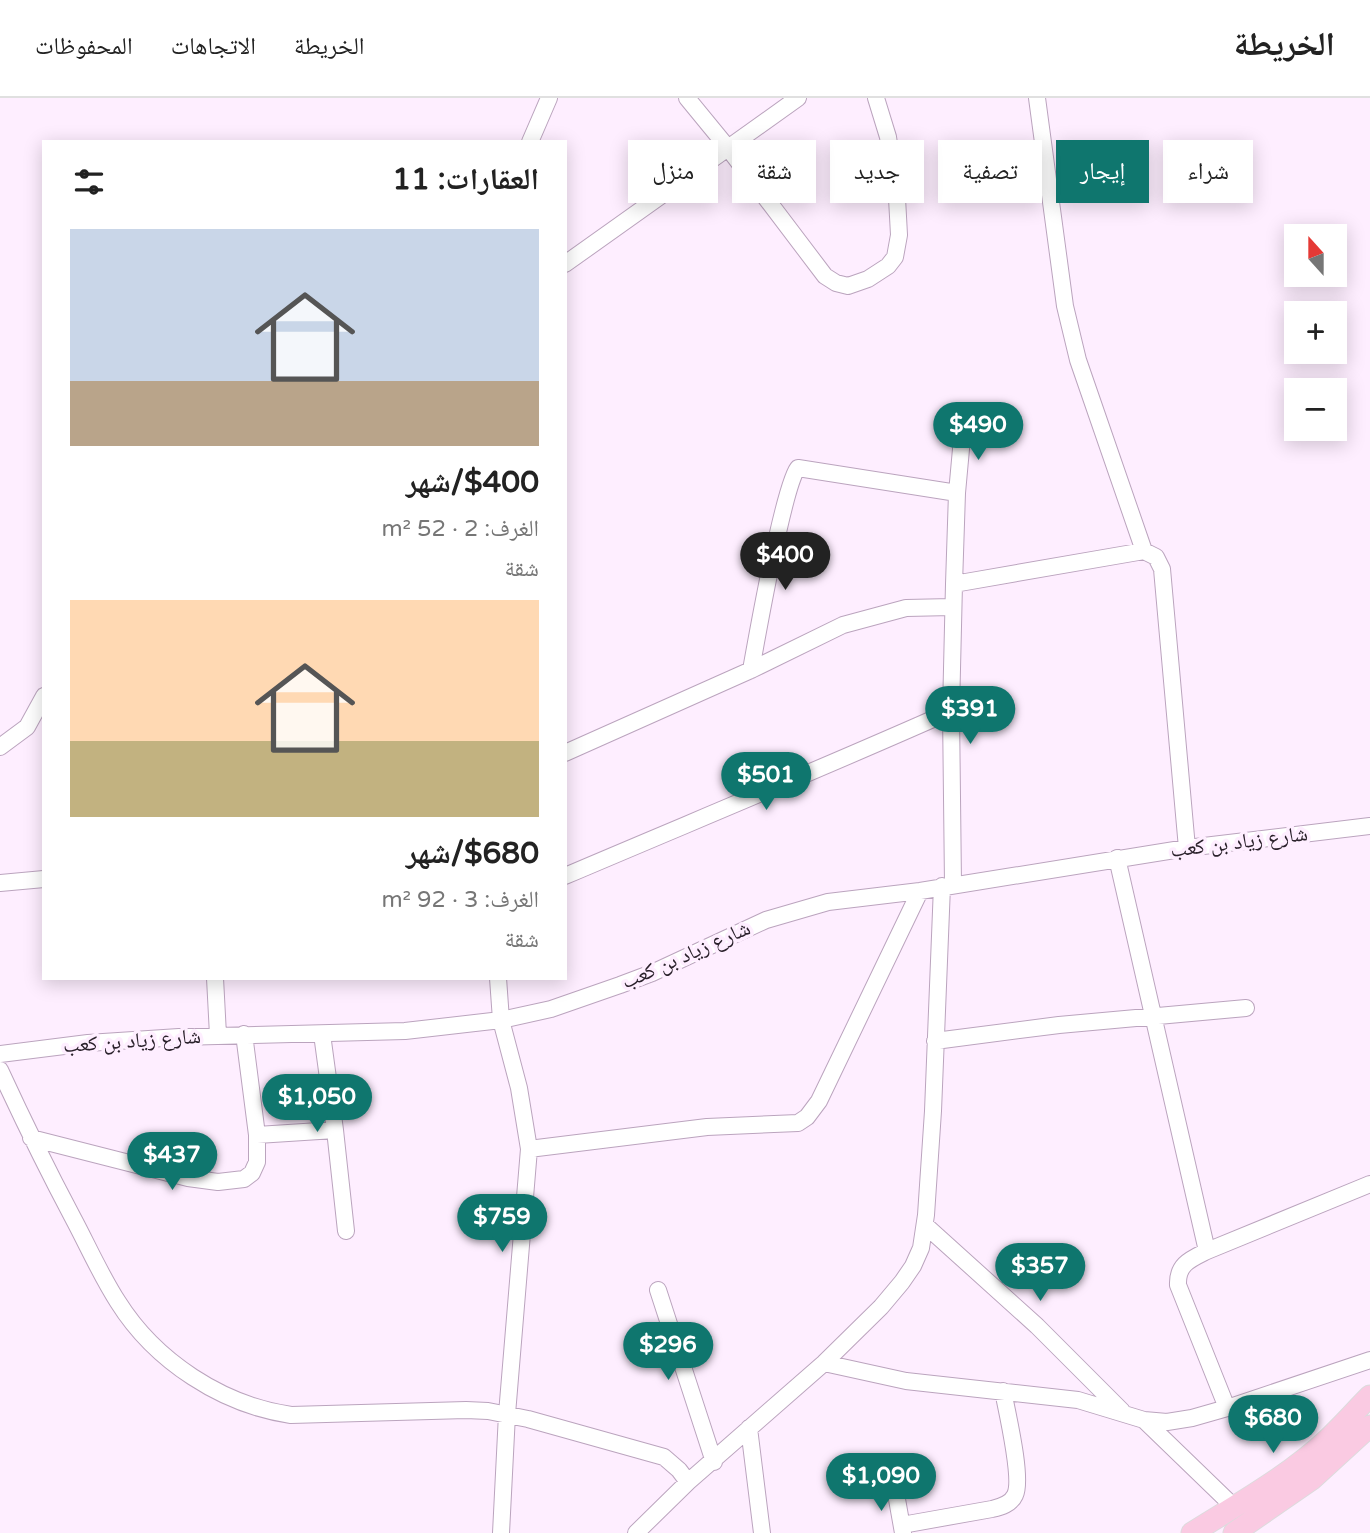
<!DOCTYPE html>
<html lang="ar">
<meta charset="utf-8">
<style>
:root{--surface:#fff;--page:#f6f6f6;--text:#222;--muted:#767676;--line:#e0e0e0;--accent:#0f766e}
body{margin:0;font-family:"Varela Round","Noto Naskh Arabic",sans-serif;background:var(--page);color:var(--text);direction:rtl;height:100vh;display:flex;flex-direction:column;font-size:26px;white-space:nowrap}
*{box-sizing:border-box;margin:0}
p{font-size:23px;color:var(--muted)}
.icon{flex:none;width:38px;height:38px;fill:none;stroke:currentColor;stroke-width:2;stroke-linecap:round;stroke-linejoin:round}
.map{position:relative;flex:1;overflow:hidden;direction:ltr}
.drawer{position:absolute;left:42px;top:42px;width:525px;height:840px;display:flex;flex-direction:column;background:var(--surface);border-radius:0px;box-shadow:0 4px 18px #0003;direction:rtl}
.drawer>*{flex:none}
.top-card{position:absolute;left:588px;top:42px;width:665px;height:63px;direction:rtl;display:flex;gap:14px}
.needle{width:46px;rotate:339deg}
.controls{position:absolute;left:1284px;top:126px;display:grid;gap:14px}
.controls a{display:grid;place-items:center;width:63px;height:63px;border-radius:0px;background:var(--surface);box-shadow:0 4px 18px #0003;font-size:35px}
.price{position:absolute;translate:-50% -60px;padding:0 16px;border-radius:24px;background:var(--accent);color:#fff;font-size:23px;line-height:46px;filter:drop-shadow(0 2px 4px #0008)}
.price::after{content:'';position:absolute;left:50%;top:42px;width:21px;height:16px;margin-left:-10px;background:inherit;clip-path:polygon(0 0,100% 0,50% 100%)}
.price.current{background:#222;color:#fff}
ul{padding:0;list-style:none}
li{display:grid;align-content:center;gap:14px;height:371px;padding:0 28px}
li span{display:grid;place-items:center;height:217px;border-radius:0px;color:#555}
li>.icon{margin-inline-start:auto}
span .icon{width:126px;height:126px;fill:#fffc;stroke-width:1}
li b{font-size:30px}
h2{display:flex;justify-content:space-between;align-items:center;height:84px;padding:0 28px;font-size:30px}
.tag{padding:0 24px;border-radius:0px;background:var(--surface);box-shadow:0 4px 18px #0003;font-size:24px;line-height:63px}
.tag.current{background:var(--accent);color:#fff}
header{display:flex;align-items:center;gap:42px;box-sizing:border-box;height:98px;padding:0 35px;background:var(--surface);border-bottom:2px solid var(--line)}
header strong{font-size:33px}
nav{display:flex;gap:38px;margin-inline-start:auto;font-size:24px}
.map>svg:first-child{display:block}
</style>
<header>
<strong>الخريطة</strong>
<nav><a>الخريطة</a><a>الاتجاهات</a><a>المحفوظات</a></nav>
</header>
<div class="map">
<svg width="1370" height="1435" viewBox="0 0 1370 1435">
<rect width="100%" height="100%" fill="#feeeff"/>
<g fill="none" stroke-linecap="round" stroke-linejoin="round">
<defs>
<path id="minor" d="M798,0L728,50L825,178L836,185L848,188L868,181L888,168L895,159L899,137L897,100L888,39L876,0
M1037,0L1065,208L1078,262L1144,453
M530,44L549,0
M565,166L728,50L687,0
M957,395L963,329
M751,572C756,544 785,380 798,370L957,395L954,486
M0,649L27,629L44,598
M565,655L751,572L843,527L906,510L952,509
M1117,760L1207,1153
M565,778C694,723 823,670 951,613
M0,785L44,781
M953,786L951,613L954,486L1144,453L1156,459L1162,471L1187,750
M215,880L218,937
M498,880L501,922L519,990L529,1051L507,1316L501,1435
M322,936L335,1032L346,1133
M935,943L1059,927L1246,910
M0,956L88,945L179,939L405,933L501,922L551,911L620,887L652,875L766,822L828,804L920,793L1187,750L1370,728
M0,972C23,1022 47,1071 73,1120C88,1148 101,1178 118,1204C155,1263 222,1307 291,1317L466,1312L488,1313L528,1321L664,1359L679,1372L688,1384
M257,1037L335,1032
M31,1040L188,1080L218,1084L244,1081L252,1075L257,1064V1037L244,936
M529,1051L707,1029L798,1025L807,1019L819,1003L920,793
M925,1127L1037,1228L1122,1313
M658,1192L714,1364
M824,1265L906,1283L1078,1302L1144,1322L1167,1324L1192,1320L1227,1310L1370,1262
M1227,1310L1178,1187C1177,1166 1191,1161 1207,1153L1370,1086
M1144,1322L1234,1409
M749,1330L762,1435
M895,1390L903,1435
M902,1427L992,1411C1001,1409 1011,1406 1015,1397C1023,1381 1007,1314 1003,1293
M636,1435L688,1384L824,1265L881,1209L902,1184L913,1168L921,1150L926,1117L933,1013L942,788"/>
<path id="major" d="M1192,1435C1238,1406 1289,1378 1329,1340C1343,1327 1356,1312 1370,1298
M1234,1435L1312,1381L1370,1328"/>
</defs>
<!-- minor casing -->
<use href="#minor" stroke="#bba4be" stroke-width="18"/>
<!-- major casing -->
<use href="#major" stroke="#dddbdd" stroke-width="23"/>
<!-- minor -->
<use href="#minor" stroke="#fff" stroke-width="16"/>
<!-- major -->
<use href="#major" stroke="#facae2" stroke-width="21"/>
</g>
<g text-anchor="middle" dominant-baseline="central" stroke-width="7" stroke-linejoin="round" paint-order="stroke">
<!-- street labels -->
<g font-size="21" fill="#2a212b" stroke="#feeeff">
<text transform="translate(1239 744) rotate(-7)">شارع زياد بن كعب</text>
<text transform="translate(686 857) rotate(-24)">شارع زياد بن كعب</text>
<text transform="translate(132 943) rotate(-4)">شارع زياد بن كعب</text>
</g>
</g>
</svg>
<div class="controls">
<a><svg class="needle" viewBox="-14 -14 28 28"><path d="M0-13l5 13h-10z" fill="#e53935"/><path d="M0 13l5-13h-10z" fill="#767676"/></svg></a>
<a>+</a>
<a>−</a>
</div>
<b class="price" style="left:978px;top:364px">$490</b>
<b class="price current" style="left:785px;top:494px">$400</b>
<b class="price" style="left:970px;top:648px">$391</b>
<b class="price" style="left:766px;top:714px">$501</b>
<b class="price" style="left:317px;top:1036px">$1,050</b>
<b class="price" style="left:172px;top:1094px">$437</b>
<b class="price" style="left:502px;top:1156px">$759</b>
<b class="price" style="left:1040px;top:1205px">$357</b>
<b class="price" style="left:668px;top:1284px">$296</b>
<b class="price" style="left:1273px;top:1357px">$680</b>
<b class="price" style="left:881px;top:1415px">$1,090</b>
<div class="top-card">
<a class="tag">شراء</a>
<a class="tag current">إيجار</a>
<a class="tag">تصفية</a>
<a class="tag">جديد</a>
<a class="tag">شقة</a>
<a class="tag">منزل</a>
</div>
<section class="drawer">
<h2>العقارات: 11<svg class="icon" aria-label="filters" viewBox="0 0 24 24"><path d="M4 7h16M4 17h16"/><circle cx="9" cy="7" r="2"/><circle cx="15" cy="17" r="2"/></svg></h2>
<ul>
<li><span style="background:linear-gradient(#c9d6e8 70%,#b9a48a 0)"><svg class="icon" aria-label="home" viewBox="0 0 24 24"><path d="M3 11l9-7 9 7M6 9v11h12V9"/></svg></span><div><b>$400/شهر</b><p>الغرف: 2 · 52 m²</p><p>شقة</p></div></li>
<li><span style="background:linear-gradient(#ffd9b3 65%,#c2b280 0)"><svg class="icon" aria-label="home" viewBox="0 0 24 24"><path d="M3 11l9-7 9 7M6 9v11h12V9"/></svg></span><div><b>$680/شهر</b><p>الغرف: 3 · 92 m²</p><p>شقة</p></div></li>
</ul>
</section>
</div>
